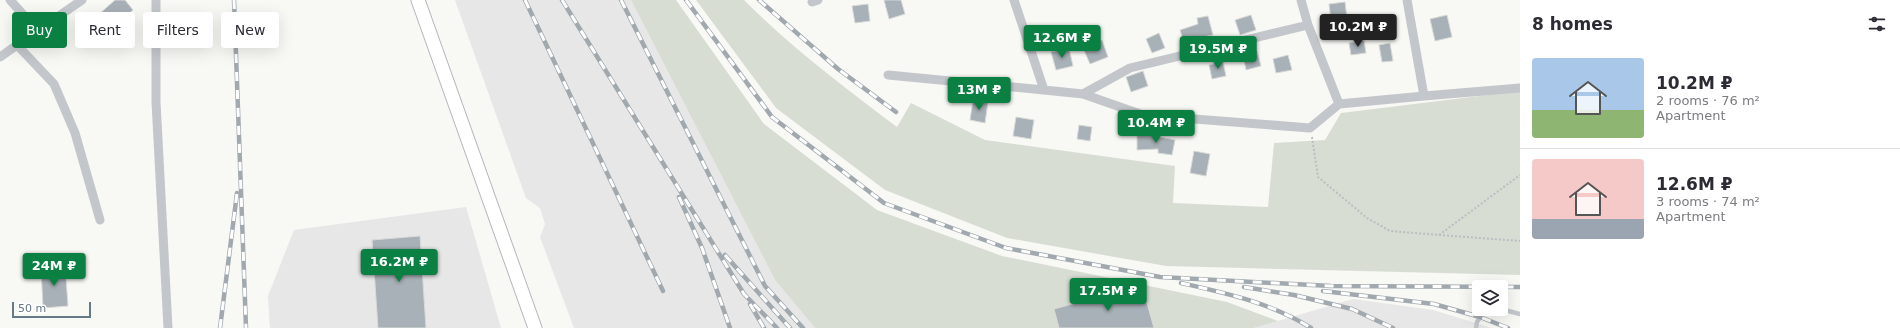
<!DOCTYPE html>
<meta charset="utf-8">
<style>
:root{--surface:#fff;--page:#f7f7f7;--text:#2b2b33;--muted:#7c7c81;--line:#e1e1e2;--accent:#0b8043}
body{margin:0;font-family:"DejaVu Sans",sans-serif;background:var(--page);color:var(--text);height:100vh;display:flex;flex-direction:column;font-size:15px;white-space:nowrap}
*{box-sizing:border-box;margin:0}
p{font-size:13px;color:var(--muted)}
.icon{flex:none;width:22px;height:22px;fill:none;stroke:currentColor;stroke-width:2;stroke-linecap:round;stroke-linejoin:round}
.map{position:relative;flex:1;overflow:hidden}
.drawer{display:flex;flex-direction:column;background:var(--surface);width:380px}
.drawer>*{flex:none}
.hud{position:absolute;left:12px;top:12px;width:380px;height:36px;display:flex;gap:8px}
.controls{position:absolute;left:1472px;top:280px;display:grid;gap:8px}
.controls a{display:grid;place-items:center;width:36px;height:36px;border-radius:4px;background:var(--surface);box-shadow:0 4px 16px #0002;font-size:20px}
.scale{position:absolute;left:12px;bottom:10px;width:79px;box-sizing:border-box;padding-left:4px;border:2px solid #667987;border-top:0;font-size:11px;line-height:14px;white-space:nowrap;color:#667987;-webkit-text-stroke:3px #fff;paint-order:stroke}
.price{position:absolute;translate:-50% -34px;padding:0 9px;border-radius:4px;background:var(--accent);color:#fff;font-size:13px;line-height:26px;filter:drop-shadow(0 1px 2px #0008)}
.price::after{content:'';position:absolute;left:50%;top:24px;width:12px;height:9px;margin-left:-6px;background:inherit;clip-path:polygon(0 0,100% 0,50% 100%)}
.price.active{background:#222;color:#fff}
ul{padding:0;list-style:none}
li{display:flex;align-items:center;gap:12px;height:100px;padding:0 12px}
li+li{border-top:1px solid var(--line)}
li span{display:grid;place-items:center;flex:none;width:112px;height:80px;border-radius:4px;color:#555}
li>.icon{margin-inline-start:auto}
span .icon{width:48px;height:48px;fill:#fffc;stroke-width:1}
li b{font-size:17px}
h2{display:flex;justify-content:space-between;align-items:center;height:48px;padding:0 12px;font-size:17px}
.tag{padding:0 14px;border-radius:4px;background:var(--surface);box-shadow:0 4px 16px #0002;font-size:14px;line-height:36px}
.tag.active{background:var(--accent);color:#fff}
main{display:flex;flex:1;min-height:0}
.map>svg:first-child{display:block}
</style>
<main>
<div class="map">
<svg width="1520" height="328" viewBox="0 0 1520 328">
<rect width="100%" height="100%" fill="#f8f8f5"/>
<!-- built -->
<path fill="#e6e7e6" d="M455,0H631L775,280L815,328H574L540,237L545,224L540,208L526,198Z
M466,207L501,328H270L268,296L294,230Z
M1353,299L1433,310L1492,328H1254Z"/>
<!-- green -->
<path fill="#d8ddd4" d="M631,0H676L764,124L877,210L1002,256L1227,302L1278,321L1254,328H815L775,280Z
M696,0H744C791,47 844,87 897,127L911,103L985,140L1175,166L1173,203L1268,207L1274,143L1325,140L1341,113L1520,91V275L1166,266L1007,238L885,190L776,108Z"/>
<!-- building -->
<path fill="#a8b1b7" stroke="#dadad7" d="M115,0H125L133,10L110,31L97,16Z
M884,0H901L905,14L889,19Z
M1345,2L1347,19L1331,20L1329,4Z
M868,4L870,21L855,23L852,6Z
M1251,15L1256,30L1240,35L1235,20Z
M1447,15L1452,37L1435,41L1430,19Z
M1208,16L1213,35L1197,38L1198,41L1185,45L1180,30L1198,24L1197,18Z
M1159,33L1165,48L1152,53L1146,39Z
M1102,40L1108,57L1090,64L1083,48Z
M1364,40L1366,53L1351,55L1349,43Z
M1390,43L1393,61L1382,62L1379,45Z
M1069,48L1073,66L1056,70L1051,52Z
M1257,51L1261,66L1246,70L1243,55Z
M1288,55L1292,70L1276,73L1273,59Z
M1223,62L1226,76L1212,79L1209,65Z
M1143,71L1148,86L1131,92L1126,77Z
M973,100L988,102L985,123L970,120Z
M1016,117L1034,120L1031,139L1013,136Z
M1079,125L1092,127L1090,141L1077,139Z
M1137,135H1150L1175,140L1172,155L1158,153V149L1137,150Z
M1194,151L1210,154L1206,176L1190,173Z
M420,236L426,328H378L372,240Z
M65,265L68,306L43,308L41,267Z
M1142,285L1154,328H1059L1054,309Z"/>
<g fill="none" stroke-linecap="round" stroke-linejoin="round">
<defs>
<path id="secondary" d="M418,0L535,328"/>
</defs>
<!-- secondary casing -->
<use href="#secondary" stroke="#b3b9be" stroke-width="15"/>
<!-- path -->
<path stroke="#babec0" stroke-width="2" stroke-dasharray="2 2" stroke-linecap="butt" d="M1312,137L1318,177L1367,218L1390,231L1439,235L1520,175
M1439,235L1520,241"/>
<!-- lane -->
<path stroke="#c3c7cb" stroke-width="4.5" d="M1501,309L1520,314
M1476,328L1477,322L1483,313L1500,309"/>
<!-- street -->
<path stroke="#c3c7cb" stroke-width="9" d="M10,0L38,31
M82,0L17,45L54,84L75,133L100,220
M156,0V102L168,328
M1014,0L1044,90L1083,94L1143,115L1310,128L1339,104
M1301,0L1308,25L1339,104L1424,96
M1407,0L1424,96L1520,88
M812,2L818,0
M0,57L17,45
M888,75L1044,90
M1083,94L1130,68L1308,25"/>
<!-- secondary -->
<use href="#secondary" stroke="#fff" stroke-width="13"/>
<defs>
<path id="rail" d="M234,0L246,328
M525,0L663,291
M562,0L744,294L777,328
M621,0L765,286L803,328
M686,0L772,117L884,203L1006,248L1160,277L1331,286L1520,287
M759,0L838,69L896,112
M679,197L702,248L730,328
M725,255L790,328
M1181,283C1225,293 1272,303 1311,328
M1244,287L1294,295L1352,309L1393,328
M1323,291L1434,304L1480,317L1508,328
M750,304L764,328
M220,328L237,193"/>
</defs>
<!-- rail casing -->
<use href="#rail" stroke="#a1a9af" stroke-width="4.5"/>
<!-- rail -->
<use href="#rail" stroke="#fff" stroke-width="3" stroke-dasharray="9" stroke-linecap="butt"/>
</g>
</svg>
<div class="controls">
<a><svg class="icon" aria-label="layers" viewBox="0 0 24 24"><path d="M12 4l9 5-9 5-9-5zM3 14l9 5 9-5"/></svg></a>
</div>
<div class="scale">50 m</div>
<b class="price active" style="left:1358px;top:48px">10.2M ₽</b>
<b class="price" style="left:1062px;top:59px">12.6M ₽</b>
<b class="price" style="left:1218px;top:70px">19.5M ₽</b>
<b class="price" style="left:979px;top:111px">13M ₽</b>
<b class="price" style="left:1156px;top:144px">10.4M ₽</b>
<b class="price" style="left:399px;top:283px">16.2M ₽</b>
<b class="price" style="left:54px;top:287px">24M ₽</b>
<b class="price" style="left:1108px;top:312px">17.5M ₽</b>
<div class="hud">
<a class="tag active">Buy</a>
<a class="tag">Rent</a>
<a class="tag">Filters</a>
<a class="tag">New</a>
</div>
</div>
<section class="drawer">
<h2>8 homes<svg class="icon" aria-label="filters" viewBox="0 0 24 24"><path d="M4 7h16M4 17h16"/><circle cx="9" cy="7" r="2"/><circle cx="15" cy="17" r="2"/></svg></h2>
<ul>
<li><span style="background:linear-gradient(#a9c7e8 65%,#8fb573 0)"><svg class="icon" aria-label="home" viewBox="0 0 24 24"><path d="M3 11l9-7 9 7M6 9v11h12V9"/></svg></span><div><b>10.2M ₽</b><p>2 rooms · 76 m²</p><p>Apartment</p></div></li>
<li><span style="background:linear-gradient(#f6c9c9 75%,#9aa5b1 0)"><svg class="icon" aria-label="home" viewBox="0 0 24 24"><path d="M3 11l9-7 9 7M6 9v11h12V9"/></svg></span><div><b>12.6M ₽</b><p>3 rooms · 74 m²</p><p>Apartment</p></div></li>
</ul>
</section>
</main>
